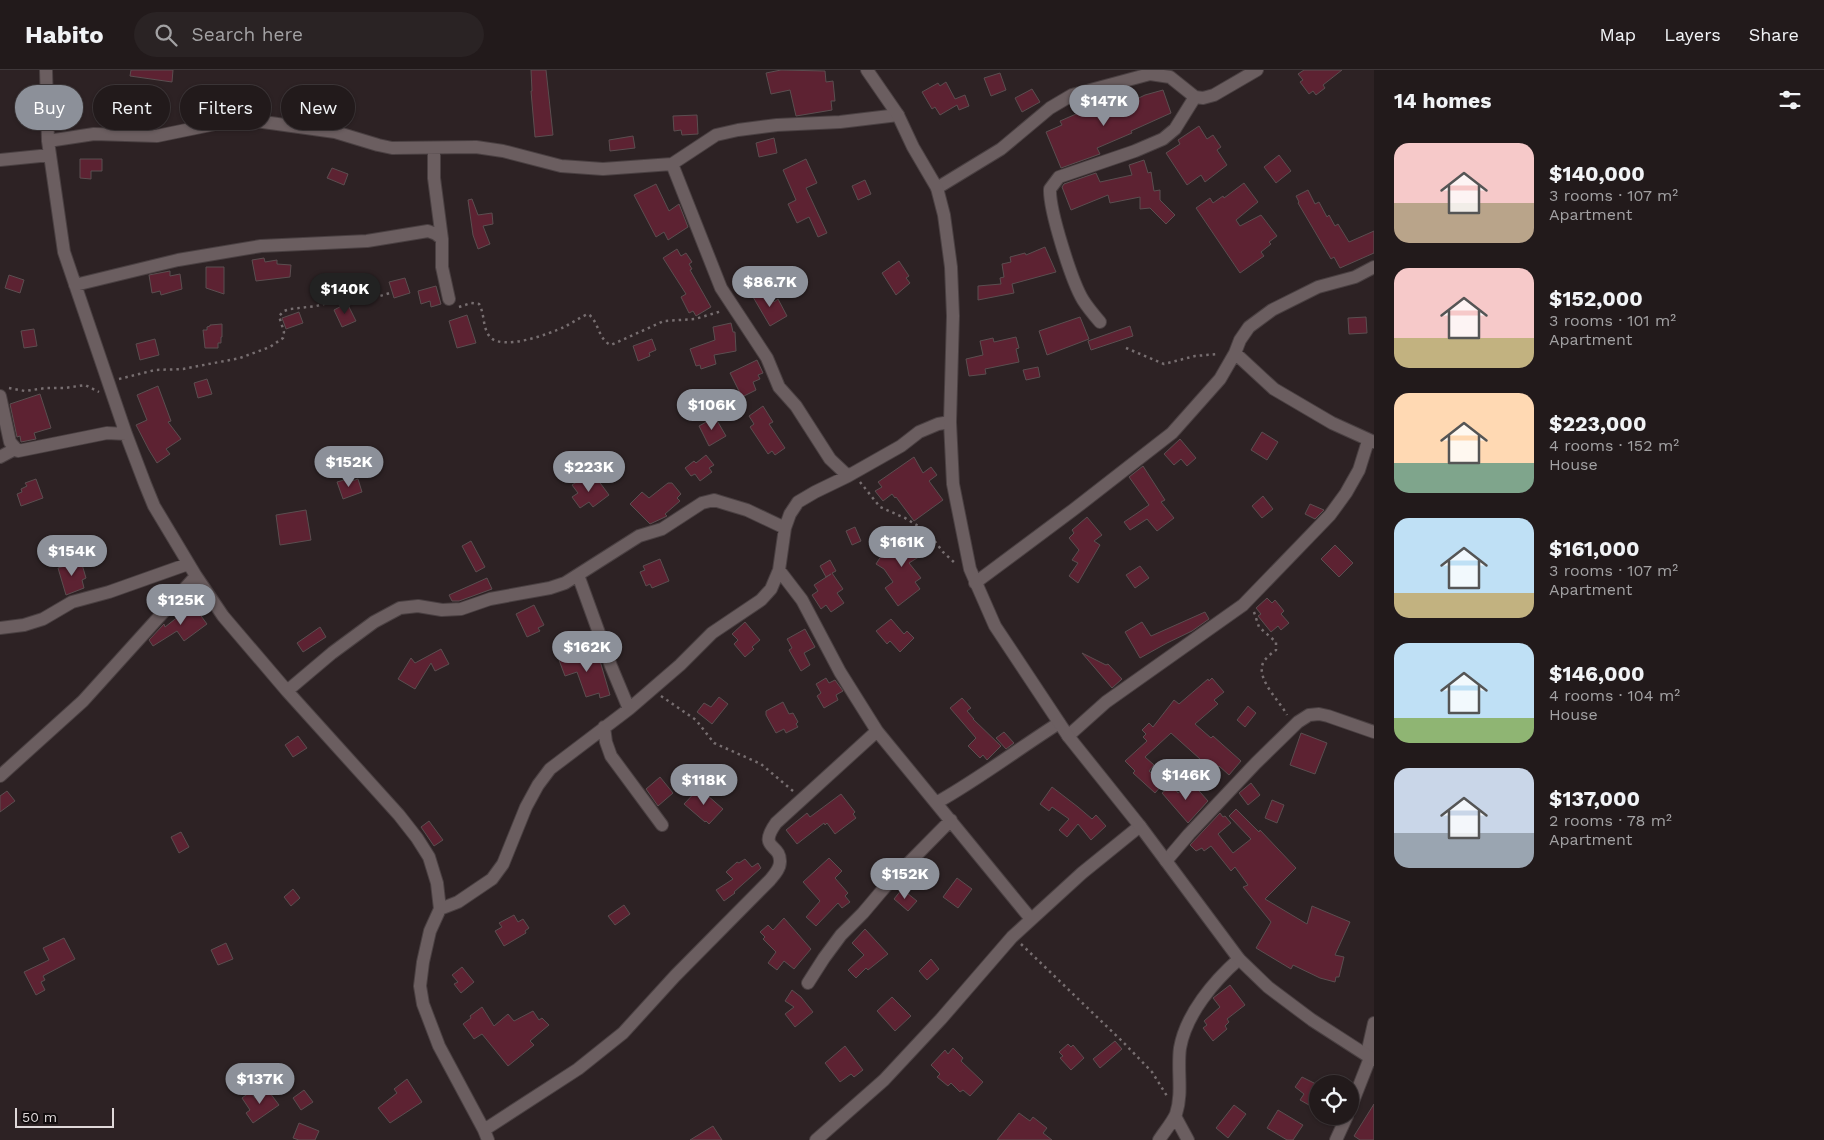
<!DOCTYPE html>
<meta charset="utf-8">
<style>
:root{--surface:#221a1b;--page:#2a2324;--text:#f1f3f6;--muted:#a2a1a3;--line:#3f383a;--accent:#8c9099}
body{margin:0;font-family:"Work Sans",sans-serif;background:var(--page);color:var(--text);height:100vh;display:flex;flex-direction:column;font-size:19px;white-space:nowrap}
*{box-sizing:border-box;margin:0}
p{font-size:16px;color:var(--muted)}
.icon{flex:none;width:28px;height:28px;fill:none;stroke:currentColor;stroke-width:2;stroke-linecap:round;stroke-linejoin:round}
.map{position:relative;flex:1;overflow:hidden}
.panel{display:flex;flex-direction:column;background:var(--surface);width:450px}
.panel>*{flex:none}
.top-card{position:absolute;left:15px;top:15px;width:475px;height:45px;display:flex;gap:10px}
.fabs{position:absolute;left:1309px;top:1005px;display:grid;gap:10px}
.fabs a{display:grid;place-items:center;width:50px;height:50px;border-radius:50%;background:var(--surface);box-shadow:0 1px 4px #0004,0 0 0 1px var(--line);font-size:25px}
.scale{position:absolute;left:15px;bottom:12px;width:99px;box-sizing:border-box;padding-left:5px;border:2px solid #dfd8d9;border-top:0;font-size:14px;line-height:18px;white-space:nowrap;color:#dfd8d9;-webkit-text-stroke:4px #120d0e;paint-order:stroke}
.price{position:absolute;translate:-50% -42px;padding:0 11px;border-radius:18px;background:var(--accent);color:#fff;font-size:16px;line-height:32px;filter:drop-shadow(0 1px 2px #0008)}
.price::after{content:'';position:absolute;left:50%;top:30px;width:15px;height:11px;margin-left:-8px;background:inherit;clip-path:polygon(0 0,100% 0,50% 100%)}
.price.selected{background:#222;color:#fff}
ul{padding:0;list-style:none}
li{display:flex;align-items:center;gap:15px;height:125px;padding:0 20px}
li span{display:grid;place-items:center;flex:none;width:140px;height:100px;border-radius:15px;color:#555}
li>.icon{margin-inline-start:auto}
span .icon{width:60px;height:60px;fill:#fffc;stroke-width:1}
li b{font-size:21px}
h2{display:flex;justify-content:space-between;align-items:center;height:60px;padding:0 20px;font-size:21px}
.tag{padding:0 18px;border-radius:22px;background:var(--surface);box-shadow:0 1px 4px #0004,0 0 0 1px var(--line);font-size:18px;line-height:45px}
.tag.selected{background:var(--accent);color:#fff}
header{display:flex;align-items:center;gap:30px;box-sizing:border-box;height:70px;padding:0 25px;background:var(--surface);border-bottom:1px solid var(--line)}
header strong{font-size:24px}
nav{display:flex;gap:28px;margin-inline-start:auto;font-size:18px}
.search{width:350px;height:45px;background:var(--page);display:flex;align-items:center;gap:12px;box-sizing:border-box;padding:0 18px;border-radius:28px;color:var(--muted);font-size:19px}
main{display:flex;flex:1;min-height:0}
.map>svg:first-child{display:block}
</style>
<header>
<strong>Habito</strong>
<div class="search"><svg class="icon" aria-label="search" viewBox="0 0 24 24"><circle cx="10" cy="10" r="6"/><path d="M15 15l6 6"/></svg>Search here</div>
<nav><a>Map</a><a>Layers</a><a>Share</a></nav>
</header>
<main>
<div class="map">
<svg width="1374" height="1070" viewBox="0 0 1374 1070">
<rect width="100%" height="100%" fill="#2d2224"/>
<!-- building -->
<path fill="#5d2232" stroke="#5b4e50" d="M131,0H173L172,12L130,6Z
M531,0H546L553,65L535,67L531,21H532Z
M781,0L825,1L826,12L833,11L835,31H831L832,40L796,46L790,20L771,24L766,3Z
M1304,0H1342L1323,15L1325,18L1316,25L1313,21L1309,24L1300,12L1303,10L1298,4Z
M1000,3L1006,20L991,26L984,8Z
M946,12L955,29L965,25L969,36L959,40L957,35L940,45L935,37L932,39L922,22L938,13L940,16Z
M1032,19L1040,32L1022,42L1015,28Z
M1163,20L1171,43L1131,61L1132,63L1097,78L1100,84L1061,98L1046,62L1062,55L1060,51L1083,41L1084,45L1118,31L1120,37L1145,25Z
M697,45L698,64L682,65L681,60L674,61L673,46Z
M1199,56L1207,69L1213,65L1221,77L1217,80L1227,95L1205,112L1201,105L1187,115L1166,83L1180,74L1178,70Z
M633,66L635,78L610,81L609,70Z
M774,68L777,83L759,87L756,73Z
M1279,85L1291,101L1276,113L1264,97Z
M80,89H102V101H91V109L80,108Z
M806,89L817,113L806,118L827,163L818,167L809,147L797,153L788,134L796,130L783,100Z
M1144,90L1148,103L1151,102L1154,121L1160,120V130L1175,145L1166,154L1150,138L1140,139V127L1110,133L1108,125L1071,140L1062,117L1064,114L1096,103L1100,112L1132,105L1129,95Z
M332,98L348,104L344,115L327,108Z
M865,110L871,124L858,130L852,116Z
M1244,113L1258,132L1236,150L1240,156L1261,145L1277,166L1269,172L1271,174L1261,182L1264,186L1240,203L1196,138L1210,128L1213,133L1223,126L1224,128Z
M656,114L669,141L679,134L688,157L668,170L664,162L656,167L634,125Z
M1308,120L1315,134L1319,132L1327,147L1329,145L1335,156L1338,154L1349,172L1374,161V183L1340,198L1334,187L1331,189L1298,133L1299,132L1296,126Z
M472,129L478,145L492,143L493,154L483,156L490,174L478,179L473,165L468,130Z
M1045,177L1056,202L1012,214L1014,223L978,230V216L1001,214L1000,208L1004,207L1002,194L1011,192L1010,187L1025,183L1026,185Z
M677,179L681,186L686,183L692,192L689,194L692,199L690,200L711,237L696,246L693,241L689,243L681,227L686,224L663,188Z
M264,188L265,192L277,190V194L291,195L290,207L256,211L252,190Z
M899,191L909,206L906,208L910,213L896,225L882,203Z
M206,197H224V224L206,218Z
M170,201V206L180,204L182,219L161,225L160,221L152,223L149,205Z
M9,205L24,210L20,223L5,218Z
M405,208L410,223L394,228L389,212Z
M436,216L441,234L431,237L430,231L421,234L418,221Z
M767,219L774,232L778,229L787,246L770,256L753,227Z
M347,233L356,251L342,257L334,240Z
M299,242L303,253L286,259L282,248Z
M467,245L476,273L457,278L449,251Z
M1080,247L1089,269L1047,285L1039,261Z
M1366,247L1367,263L1349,264L1348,248Z
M731,253L733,262H735L736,281L714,285L716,294L701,299L700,295L696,296L690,279L715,270L713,257Z
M222,254V267H221V273H218V278H205L203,260H207V257L210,256V255Z
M1130,256L1133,266L1091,280L1088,271Z
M34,259L37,276L24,278L21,261Z
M1016,267L1019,278L1016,279L1019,292L985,299L986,304L969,306L966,289L983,285L980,271L993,268L994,272Z
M155,269L159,285L140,290L136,274Z
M652,269L656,280L649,283L650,286L638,291L633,276Z
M757,290L763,303L758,305L760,309L753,312L756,320L742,327L730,303Z
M1038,297L1040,307L1026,310L1023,300Z
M207,309L212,324L198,328L194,313Z
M158,316L171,351L168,352L181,369L166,379L170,384L157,393L149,380L136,355L147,350L137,325Z
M40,324L51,358L34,363L36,369L21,372L20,366L17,367L10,334Z
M763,336L773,352L769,354L785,378L775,385L772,381L768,384L750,357L754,354L749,346Z
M715,347L726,366L709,376L699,356Z
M1262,362L1278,372L1267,390L1251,380Z
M1180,369L1196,388L1187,396L1181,389L1174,395L1164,384Z
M706,385L714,395L709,398L712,402L700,411L695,404L691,406L685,398L694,391L696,393Z
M914,387L923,403L931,397L937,405L929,411L943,430L914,451L896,427L895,428L892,424L883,431L875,421L882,417L878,412Z
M1143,396L1165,430L1161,432L1174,448L1157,461L1147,449L1130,460L1124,452L1149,435L1129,407Z
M595,406L609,425L593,437L589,432L580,438L572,427L578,423L572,415L581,409L584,414Z
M351,408L352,411L358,409L362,422L343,429L337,412Z
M36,409L43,428L21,436L17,424L22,422L21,419L27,416L25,413Z
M668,413H672L681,424L677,428L680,431L665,444L667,446L665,447L650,454L630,434L642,422L649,428Z
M1263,426L1273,439L1262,448L1252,436Z
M1310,434L1324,440L1315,449L1305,444Z
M306,440L311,470L280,475L276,445Z
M1087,447L1102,465L1094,471L1100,475L1078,513L1069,506L1078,493L1072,490L1079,480L1069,468L1074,463L1072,460Z
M855,457L861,471L852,475L846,461Z
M922,466L930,480L909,493L921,508L915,512L920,519L898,536L885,518L893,512L884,499L876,494L883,483L876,472L884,467L895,483Z
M471,471L485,497L476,502L462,476Z
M1335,475L1353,493L1339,507L1321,489Z
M660,489L669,511L652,518L650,514L646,516L640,502L645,500L643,496Z
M830,490L836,501L832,503L843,519L837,523L844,533L831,542L826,535L821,539L812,525L818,521L814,515L831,504L826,507L820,496Z
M81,491L86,508L82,510L84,518L66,525L58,498Z
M1140,496L1149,508L1135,518L1126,505Z
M487,508L492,519L459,531H452L449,525Z
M1267,528L1272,533L1275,530L1284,541L1281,544L1289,553L1281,560L1278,556L1271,562L1258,546L1261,544L1256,538Z
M193,535L207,554L184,571L177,561L153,576L149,570L164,554L165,557Z
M534,535L544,555L538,558L540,561L527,567L516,544Z
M1205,542L1209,549L1192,561L1167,573L1140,588L1125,562L1142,552L1151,566Z
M891,549L904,564L907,561L914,568L900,582L890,571L887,574L876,561Z
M745,552L760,570L752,577L754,579L745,587L734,574L738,570L732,564Z
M320,557L326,567L303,582L297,573Z
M805,559L815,577L804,583L810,595L801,601L789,580L792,578L787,569Z
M441,579L449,594L435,601L431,593L415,619L398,609L411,588L415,593Z
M583,581L584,589L598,584L610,625L600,628L599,623L586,627L577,602L565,606L559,590Z
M1082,583L1106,595L1108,594L1122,609L1112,618Z
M826,608L829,613L835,610L843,621L836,625L838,630L824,638L817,626L821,623L816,614Z
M1212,608L1224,622L1214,630L1218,634L1195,654L1211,668L1213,666L1241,691L1229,705L1219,696L1202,712L1190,699L1200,689L1171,663L1145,687L1154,695L1149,701L1163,714L1155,723L1133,703L1135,701L1125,691L1147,671L1143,667L1146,664L1142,660L1149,653L1153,657L1174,630L1179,634L1208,609L1209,611Z
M719,627L728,634L712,654L697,642L704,633L711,637Z
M962,628L971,638L967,641L974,649H973L1001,676L987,690L983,685L980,688L968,676L976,668L950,638Z
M783,632L789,644L793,643L798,652L796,654L798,657L786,663L784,659L776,663L766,645V641Z
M1248,636L1256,643L1245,657L1237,650Z
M1004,662L1014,673L1006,679L996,668Z
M1301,663L1327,673L1315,704L1290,695Z
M298,666L307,678L293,687L285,675Z
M660,707L673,723L658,736L646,719Z
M1192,713L1208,731L1188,753L1162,723L1172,715L1178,723Z
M1251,713L1260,725L1248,735L1239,723Z
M1052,717L1078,737L1092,749L1096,745L1106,756L1091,770L1078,754L1067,767L1059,760L1069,749L1052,737L1049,741L1040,734Z
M699,718L723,739L709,754L706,751L705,752L684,734Z
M7,721L15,731L0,742V726Z
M841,724L855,742L853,744L856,748L835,764L827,753L825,755L824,753L797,774L786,760L807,743L810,747Z
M1272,730L1284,735L1277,753L1265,748Z
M1236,739L1259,762L1260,760L1296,798L1265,829L1307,854L1312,836L1350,852L1335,885L1344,887L1339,907H1336L1335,912L1320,908L1293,895L1291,899L1256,878L1271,852L1243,817L1248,815L1235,797L1231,801L1211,776L1204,781L1202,778L1196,781L1190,775L1220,743L1223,747L1225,746L1231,753L1218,764L1233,783L1251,769L1229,746Z
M429,751L443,770L434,776L421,757Z
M181,762L189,777L179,783L171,767Z
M829,788L842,801L835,808L848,823L845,826L850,832L842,838L838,833L816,856L806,847L820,831L803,812Z
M745,789L752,797L758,793L761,798L734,822L735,823L724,831L716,820L733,809L726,802L737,792L739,793Z
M957,808L972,819L958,838L943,827Z
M293,819L300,828L291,836L284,827Z
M902,819L917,831L908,841L894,829Z
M624,835L630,844L615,855L608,846Z
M514,845L518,852L523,849L529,858L525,861L526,863L504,876L495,861L502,857L499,853Z
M784,848L811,879L794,899L784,891L777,900L768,893L776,882L763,869L765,867L760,862L768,855L773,860Z
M865,859L888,884L868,900L866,898L856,908L848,900L864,885L852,873Z
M64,868L75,889L43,906L45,910L41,912L45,920L36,925L24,902L49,890L43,878Z
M226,873L233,889L218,895L211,880Z
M931,889L939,899L927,910L919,901Z
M462,897L474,912L461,923L454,914L458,912L452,905Z
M1230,915L1245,935L1227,949L1229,952L1225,956L1227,959L1213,971L1203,958L1207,955L1204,951L1220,937L1213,928Z
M792,920L801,927L813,942L795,957L785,944L794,937L785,931Z
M892,927L911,946L895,961L877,941Z
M482,937L494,956L508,944L514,951L533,941L539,950L542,948L549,955L530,971L534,975L508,996L482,964L474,969L463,954L471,948L470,946Z
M1115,971L1122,979L1100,998L1093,989Z
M1068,974L1071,977L1073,975L1084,988L1071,1000L1060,988L1063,986L1059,982Z
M845,976L863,1000L854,1007L851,1004L840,1012L825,993Z
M953,978L963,988L961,991L983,1012L970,1026L963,1020L960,1022L951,1013L948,1016L937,1007L940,1004L931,995L945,980L948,984Z
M1302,1007L1318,1015V1040L1300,1030L1304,1024L1295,1017Z
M407,1009L422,1032L390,1053L378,1038L397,1023L394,1019Z
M267,1019L279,1035L253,1053L246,1043L250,1040L242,1028L250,1022L255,1028Z
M304,1020L313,1032L301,1040L293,1028Z
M1374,1034V1070H1360L1354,1066Z
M1234,1035L1246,1044L1228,1068L1216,1058Z
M1278,1040L1303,1055L1293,1070H1287L1267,1058Z
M1019,1043L1030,1051L1033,1047L1047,1058L1043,1063L1052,1070H997Z
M299,1053L319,1061L315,1070H299L293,1068Z
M713,1056L722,1070H690Z"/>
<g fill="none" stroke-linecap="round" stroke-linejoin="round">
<defs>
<path id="minor" d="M46,0L48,71L64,182L126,364L145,414L154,436L196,506L223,546L287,621L399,745L417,768L429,787L437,813L440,839L430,861L423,892L420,916L423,934L439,976L484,1060L488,1070
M48,71L94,64L157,66L220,53L256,51L335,62L378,75L392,78L476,77L503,81L561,96L603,99L672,94L716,65L738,60L777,55L840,52L898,45
M434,78V108L442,169V197L449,229
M0,90L50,85
M672,94L721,218L767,288L779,317L796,336L830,389L848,406
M937,118L1001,79L1050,38L1072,25L1150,4L1170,7L1195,27L1203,28L1214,25L1257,0
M75,215L178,190L261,176L367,171L428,161L436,164L442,169
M1100,252C1094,245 1088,238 1083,230C1072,212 1049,140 1050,119L1059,107L1135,81L1163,69L1175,59L1195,27
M1235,283L1274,319L1332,353L1374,372
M0,326L10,372L18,381L107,363L126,364
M0,387L15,379
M779,500L802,530L840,602L877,661
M578,505L611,596L629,639
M975,513L1073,440L1172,363L1220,309L1235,283L1240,270L1249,257L1272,240L1318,217L1355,207L1374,197
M0,558L24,555L43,549L72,532L109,522L188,494
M287,621L332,583L374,552L400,538L418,536L442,540L461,539L490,529L550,518L565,513L639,466L662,459L702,433L714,430L727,434L747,440L785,458
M604,657L606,672L611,686L662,755
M1068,666L1106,632L1243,535L1330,445L1346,423L1359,400L1368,371
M0,706L83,631L196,506
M936,733C979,709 1018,679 1059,653
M1166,791L1189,764L1256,693L1298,652L1309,645L1319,644L1328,646L1374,662
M440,839L458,832L492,809L503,794L526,737L538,715L550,699L629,639L680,595L712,563L761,530L771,519L779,500L785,458L790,444L798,432L815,422L848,406L901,376L919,362L938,354L950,352
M808,913L824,888L841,865L863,843L885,817L951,750
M1350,1039L1370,988L1369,975L1374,953
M1175,1046L1188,1070
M484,1060L578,999L623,963L675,906L770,810C774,805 780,799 780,792C781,773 757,780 776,753L877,661L1031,849
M816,1070L884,1010L941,949L1012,867L1082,803L1140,756
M1159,1070C1164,1062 1172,1053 1176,1044C1183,1023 1177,1000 1180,978C1186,944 1214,911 1239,889
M1336,1070L1347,1046"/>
<path id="tertiary" d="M867,0L898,45L913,77L937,118L944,145L951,197L953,246L950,352L953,414L970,499L995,556L1068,666L1140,756L1239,889L1268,917L1312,950L1374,990"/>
</defs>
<!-- minor casing -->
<use href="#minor" stroke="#4a4042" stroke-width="14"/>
<!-- tertiary casing -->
<use href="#tertiary" stroke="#4a4042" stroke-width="14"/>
<!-- path -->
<path stroke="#776e70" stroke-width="2.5" stroke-dasharray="2.5 4" stroke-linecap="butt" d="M459,237L471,233L479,234C485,244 482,257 490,267C503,281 549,264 564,257C572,253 579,248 588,244C599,251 598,270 611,275L664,251L695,249L722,241
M1126,278L1164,294L1195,286L1219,284
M119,309L155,300L183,299L240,288L270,277L283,268L284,262L279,246L284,241L290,239L316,236L356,226H380L390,223
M9,318L25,321L46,318H65L85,315L99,322
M860,412L880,437L905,448L928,462L943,482L956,494
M1254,542L1259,557L1276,572V580C1272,583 1267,587 1264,591C1254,608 1280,631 1287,645
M661,626L696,650L714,673L761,694L793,721
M1021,874L1122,971L1152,1002L1167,1026"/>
<!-- minor -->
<use href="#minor" stroke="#6b5e60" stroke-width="12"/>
<!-- tertiary -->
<use href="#tertiary" stroke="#6b5e60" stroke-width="12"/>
</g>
</svg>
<div class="fabs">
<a><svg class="icon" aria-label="locate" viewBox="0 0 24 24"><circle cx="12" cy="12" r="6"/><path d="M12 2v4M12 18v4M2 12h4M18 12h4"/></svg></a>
</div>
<div class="scale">50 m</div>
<b class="price" style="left:1104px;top:57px">$147K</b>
<b class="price" style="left:770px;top:238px">$86.7K</b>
<b class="price selected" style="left:345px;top:245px">$140K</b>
<b class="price" style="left:712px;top:361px">$106K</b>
<b class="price" style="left:349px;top:418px">$152K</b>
<b class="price" style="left:589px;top:423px">$223K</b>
<b class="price" style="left:902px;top:498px">$161K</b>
<b class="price" style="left:72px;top:507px">$154K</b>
<b class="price" style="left:181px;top:556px">$125K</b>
<b class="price" style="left:587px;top:603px">$162K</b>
<b class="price" style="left:1186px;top:731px">$146K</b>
<b class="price" style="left:704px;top:736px">$118K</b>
<b class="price" style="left:905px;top:830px">$152K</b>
<b class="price" style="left:260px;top:1035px">$137K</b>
<div class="top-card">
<a class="tag selected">Buy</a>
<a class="tag">Rent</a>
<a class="tag">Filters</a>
<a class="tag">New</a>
</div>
</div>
<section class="panel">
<h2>14 homes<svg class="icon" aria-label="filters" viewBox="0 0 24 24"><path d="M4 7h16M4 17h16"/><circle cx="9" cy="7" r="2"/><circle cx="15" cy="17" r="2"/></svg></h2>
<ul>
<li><span style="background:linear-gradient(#f6c9c9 60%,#b9a48a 0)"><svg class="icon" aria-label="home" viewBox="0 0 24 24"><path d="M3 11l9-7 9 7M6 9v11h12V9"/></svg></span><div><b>$140,000</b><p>3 rooms · 107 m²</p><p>Apartment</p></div></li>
<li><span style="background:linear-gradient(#f6c9c9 70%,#c2b280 0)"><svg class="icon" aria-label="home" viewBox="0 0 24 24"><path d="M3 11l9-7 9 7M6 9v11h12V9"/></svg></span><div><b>$152,000</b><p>3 rooms · 101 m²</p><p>Apartment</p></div></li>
<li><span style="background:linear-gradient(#ffd9b3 70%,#7fa58c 0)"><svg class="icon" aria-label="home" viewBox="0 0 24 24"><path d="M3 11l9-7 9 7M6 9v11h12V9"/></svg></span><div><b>$223,000</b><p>4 rooms · 152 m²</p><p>House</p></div></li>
<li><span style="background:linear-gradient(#bfe0f5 75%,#c2b280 0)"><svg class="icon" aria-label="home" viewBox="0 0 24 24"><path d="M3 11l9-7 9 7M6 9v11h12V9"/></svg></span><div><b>$161,000</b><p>3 rooms · 107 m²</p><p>Apartment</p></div></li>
<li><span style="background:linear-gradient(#bfe0f5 75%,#8fb573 0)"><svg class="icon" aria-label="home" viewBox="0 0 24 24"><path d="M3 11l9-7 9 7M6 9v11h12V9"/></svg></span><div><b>$146,000</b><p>4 rooms · 104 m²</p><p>House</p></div></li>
<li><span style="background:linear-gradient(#c9d6e8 65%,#9aa5b1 0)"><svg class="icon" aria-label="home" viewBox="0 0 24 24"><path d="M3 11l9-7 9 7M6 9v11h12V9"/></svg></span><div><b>$137,000</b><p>2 rooms · 78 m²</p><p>Apartment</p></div></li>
</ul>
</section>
</main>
